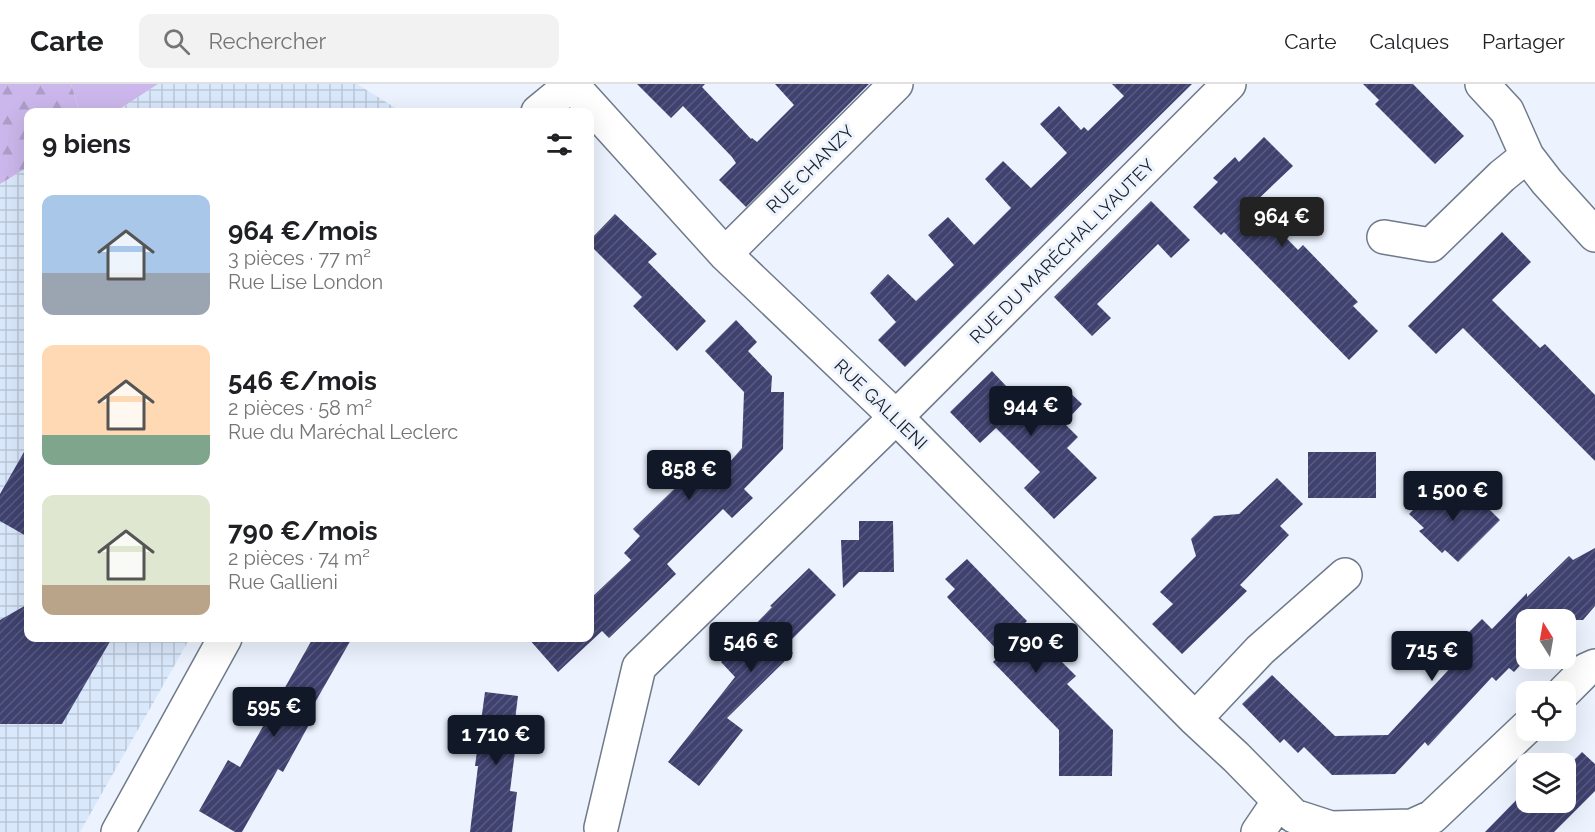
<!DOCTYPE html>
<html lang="fr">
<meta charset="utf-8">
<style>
:root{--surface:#fff;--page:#f2f2f2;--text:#202124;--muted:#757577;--line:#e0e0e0;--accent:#111827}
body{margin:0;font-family:Raleway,sans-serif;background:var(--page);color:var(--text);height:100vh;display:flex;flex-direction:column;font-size:22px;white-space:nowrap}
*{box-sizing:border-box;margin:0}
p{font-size:20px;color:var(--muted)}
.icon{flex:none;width:33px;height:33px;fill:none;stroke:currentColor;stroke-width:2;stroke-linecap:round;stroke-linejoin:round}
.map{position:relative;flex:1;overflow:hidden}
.details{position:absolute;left:24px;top:24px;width:570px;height:534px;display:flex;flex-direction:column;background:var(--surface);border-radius:12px;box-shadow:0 6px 24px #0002}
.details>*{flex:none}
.needle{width:39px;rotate:349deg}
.tools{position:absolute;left:1516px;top:525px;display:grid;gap:12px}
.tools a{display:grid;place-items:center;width:60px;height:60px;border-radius:12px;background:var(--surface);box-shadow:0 6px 24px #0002;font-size:30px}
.price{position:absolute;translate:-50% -51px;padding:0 14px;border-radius:6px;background:var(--accent);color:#fff;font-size:20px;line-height:39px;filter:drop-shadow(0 2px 3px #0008)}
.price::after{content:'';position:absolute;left:50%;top:36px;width:18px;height:14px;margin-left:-9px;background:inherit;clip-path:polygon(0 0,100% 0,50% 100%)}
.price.on{background:#222;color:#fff}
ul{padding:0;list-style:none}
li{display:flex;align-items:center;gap:18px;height:150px;padding:0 18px}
li span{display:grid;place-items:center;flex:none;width:168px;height:120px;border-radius:12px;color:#555}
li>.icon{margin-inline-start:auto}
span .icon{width:72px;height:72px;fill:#fffc;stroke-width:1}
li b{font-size:26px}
h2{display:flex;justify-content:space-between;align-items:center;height:72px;padding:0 18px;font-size:26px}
header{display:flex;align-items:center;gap:36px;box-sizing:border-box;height:84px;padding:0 30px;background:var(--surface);border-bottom:2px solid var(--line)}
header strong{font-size:28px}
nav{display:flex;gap:33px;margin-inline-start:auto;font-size:21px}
.search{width:420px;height:54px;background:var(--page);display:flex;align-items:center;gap:15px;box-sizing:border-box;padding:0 21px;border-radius:12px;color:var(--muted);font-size:22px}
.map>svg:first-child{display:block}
</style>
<header>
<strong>Carte</strong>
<div class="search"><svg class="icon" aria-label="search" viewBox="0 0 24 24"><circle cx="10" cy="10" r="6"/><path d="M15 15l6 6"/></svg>Rechercher</div>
<nav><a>Carte</a><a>Calques</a><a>Partager</a></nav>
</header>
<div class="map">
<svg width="1595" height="748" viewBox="0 0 1595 748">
<defs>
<pattern id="industrial-grid" width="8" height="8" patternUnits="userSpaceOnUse" patternTransform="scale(1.5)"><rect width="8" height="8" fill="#dae8fb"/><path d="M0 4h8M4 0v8" fill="none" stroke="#bac7d7"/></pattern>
<pattern id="forest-firs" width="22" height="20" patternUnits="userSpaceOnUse" patternTransform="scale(1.5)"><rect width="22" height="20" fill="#cbb7eb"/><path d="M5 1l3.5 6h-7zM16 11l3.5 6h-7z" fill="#ae9dc9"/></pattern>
<pattern id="building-hatch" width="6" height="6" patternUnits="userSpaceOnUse" patternTransform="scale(1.5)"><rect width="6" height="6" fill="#3f426f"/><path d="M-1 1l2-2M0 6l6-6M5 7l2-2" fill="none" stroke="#585a7f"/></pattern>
</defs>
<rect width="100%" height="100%" fill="#ecf3fe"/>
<!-- industrial -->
<path fill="url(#industrial-grid)" d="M158,0H357L402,28H115Z
M28,83V554H190L80,748H0V100Z"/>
<!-- green -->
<path fill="#cbb7eb" d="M71,0H158L115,28H80Z"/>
<!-- forest -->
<path fill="url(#forest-firs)" d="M0,0H71L80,28H28V83L0,100Z"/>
<!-- building -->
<path fill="url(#building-hatch)" d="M637,0H705L702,3L751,55L752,54L757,58L794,21L775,0H869L746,123L719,96L736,79L732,73L683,22L671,34Z
M1112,0H1192L905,283L878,256L896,238L870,209L888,190L916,217L954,181L928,151L948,133L974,161L1011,124L985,95L1003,77L1031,104L1067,69L1040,40L1059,22L1081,46L1084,43L1088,47L1124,12Z
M1363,0H1413L1464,52L1435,80L1375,20L1379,16Z
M1264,53L1293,82L1253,120L1298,166L1303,161L1358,218L1353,222L1378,247L1349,276L1224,148L1221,151L1193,123L1218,98L1213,94L1235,73L1239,78Z
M1151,117L1190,156L1171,174L1158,160L1097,220L1111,234L1092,252L1054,213Z
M615,130L657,170L648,178L706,237L677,267L633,222L642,213L590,161V156Z
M1502,148L1531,178L1492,216L1540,264L1545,260L1595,311V377L1463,244L1436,270L1408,242Z
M736,236L757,258L748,267L772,292L771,308H784L783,365L744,405L753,414L732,434L723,425L667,480L676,490L609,554L602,547L558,588L528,554H590V515L631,476L624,469L640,452L633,445L700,380H728L742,364L744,308L705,267Z
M992,287L1021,318L1032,307L1046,320L1063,302L1082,320L1064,339L1078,353L1067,364L1097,394L1054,435L1024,404L1040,388L996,344L980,359L950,328Z
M28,361V453L0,437V410Z
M1308,368H1376V414H1308Z
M1277,394L1303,420L1280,442L1289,451L1240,501L1247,507L1182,570L1152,540L1173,520L1160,508L1196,472L1191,455L1214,432L1239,430Z
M1439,400L1463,424L1475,411L1500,436L1458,478L1445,466L1442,469L1419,447L1424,444L1409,430Z
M859,437H893L894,488H859L843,504L841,456H859Z
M1595,464V522L1583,536H1527V574L1514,588L1509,584L1496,597L1492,593L1428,662L1425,658L1395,690L1332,691L1304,663L1298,669L1284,655L1280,659L1242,620L1272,591L1335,652L1388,651L1466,567L1458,559L1482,535L1492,545L1527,509V513L1569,472L1573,476Z
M967,475L1027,537L1024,540L1076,592L1067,600L1113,646L1112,692H1059V646L993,578L1001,570L947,513L955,505L945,495Z
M809,484L836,511L785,562L793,569L727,634L743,646L699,702L668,678L735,593L721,578L751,550L749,547L772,523L770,522Z
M28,520V554H112L62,640H0V536Z
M313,554H352L306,634L311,637L283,688L278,685L242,748H235L199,727L228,676L240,683Z
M485,608L518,612L515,636H519L510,707L517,708L512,748H470L478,682H475Z
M1582,668L1595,680V707L1554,748H1485L1527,705V718H1566V680H1553L1559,673L1568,682Z"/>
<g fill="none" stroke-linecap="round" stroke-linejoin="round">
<defs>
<path id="minor" d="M1482,0L1507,27L1527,72L1547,98L1595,151
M572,1L725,170L896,333L1195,635L1236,673L1294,732L1331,744L1412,742L1432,733L1527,643
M538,28L572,0
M1384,153L1431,161L1502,92L1527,72
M725,170L896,0
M1564,608L1586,586L1595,582
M1195,635L1260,566L1345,491
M601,744L639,583L896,333L1229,0
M118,748L225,554
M1258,748L1279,717"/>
</defs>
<!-- minor casing -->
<use href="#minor" stroke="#6f7a8a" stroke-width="36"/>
<!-- minor -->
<use href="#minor" stroke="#fff" stroke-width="33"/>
</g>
<g text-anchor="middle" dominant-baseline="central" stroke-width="6" stroke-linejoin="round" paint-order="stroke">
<!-- street labels -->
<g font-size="18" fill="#191e24" stroke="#ecf3fe">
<text transform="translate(810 85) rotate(-45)">RUE CHANZY</text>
<text transform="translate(1062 167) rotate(-45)">RUE DU MARÉCHAL LYAUTEY</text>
<text transform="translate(881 320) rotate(44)">RUE GALLIENI</text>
</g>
</g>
</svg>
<div class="tools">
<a><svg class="needle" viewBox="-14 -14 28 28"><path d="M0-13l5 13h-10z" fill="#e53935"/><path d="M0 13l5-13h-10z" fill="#757577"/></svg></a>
<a><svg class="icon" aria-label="locate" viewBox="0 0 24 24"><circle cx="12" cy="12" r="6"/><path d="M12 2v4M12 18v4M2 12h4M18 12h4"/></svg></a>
<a><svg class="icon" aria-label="layers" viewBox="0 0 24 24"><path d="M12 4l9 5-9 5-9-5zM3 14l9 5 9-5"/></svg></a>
</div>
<b class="price on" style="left:1282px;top:164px">964 €</b>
<b class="price" style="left:1031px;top:353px">944 €</b>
<b class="price" style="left:689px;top:417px">858 €</b>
<b class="price" style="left:1453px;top:438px">1 500 €</b>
<b class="price" style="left:751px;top:589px">546 €</b>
<b class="price" style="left:1036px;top:590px">790 €</b>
<b class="price" style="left:1432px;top:598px">715 €</b>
<b class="price" style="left:274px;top:654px">595 €</b>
<b class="price" style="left:496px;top:682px">1 710 €</b>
<section class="details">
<h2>9 biens<svg class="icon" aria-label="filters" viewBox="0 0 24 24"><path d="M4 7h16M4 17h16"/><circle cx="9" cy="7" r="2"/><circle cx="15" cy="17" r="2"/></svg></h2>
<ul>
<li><span style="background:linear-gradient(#a9c7e8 65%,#9aa5b1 0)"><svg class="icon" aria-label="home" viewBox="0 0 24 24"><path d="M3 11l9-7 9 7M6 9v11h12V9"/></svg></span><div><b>964 €/mois</b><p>3 pièces · 77 m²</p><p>Rue Lise London</p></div></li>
<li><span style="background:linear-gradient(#ffd9b3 75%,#7fa58c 0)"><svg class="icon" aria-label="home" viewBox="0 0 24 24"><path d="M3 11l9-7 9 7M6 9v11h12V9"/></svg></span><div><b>546 €/mois</b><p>2 pièces · 58 m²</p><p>Rue du Maréchal Leclerc</p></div></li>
<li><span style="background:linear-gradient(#dfe7d0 75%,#b9a48a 0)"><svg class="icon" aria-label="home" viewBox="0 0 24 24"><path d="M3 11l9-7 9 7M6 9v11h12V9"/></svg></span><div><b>790 €/mois</b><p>2 pièces · 74 m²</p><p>Rue Gallieni</p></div></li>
</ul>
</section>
</div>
